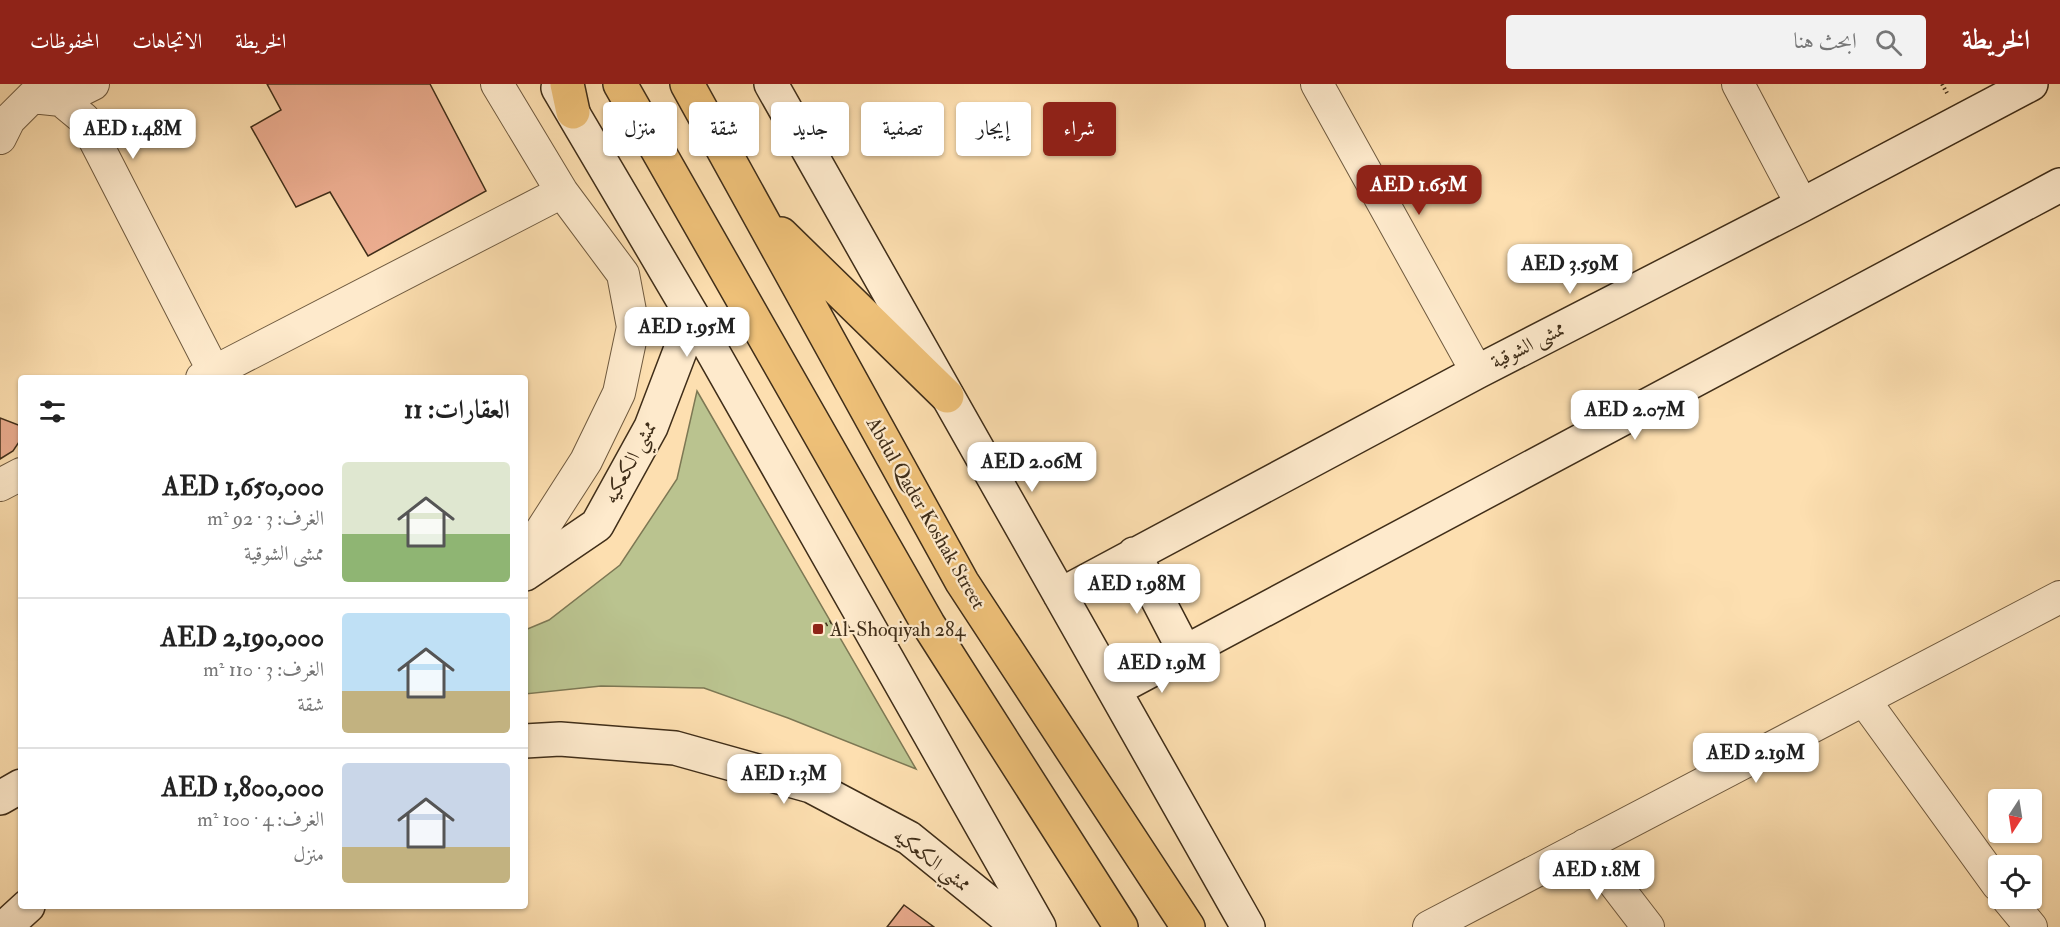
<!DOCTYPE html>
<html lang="ar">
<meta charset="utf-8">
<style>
:root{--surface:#fff;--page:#f2f2f2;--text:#222;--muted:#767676;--line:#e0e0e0;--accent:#8f2418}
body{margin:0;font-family:"IM FELL Double Pica",Amiri,serif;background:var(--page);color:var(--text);direction:rtl;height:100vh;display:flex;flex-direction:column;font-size:22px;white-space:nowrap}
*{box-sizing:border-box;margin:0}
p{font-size:20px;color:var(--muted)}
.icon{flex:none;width:33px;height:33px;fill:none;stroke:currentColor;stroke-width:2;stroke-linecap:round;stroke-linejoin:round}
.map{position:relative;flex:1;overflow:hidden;direction:ltr}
.sheet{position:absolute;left:18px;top:291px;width:510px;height:534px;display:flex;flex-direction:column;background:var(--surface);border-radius:6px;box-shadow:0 2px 4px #0004;direction:rtl}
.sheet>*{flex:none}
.banner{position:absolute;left:546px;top:18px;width:570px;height:54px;direction:rtl;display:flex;gap:12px}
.needle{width:39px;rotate:192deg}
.tools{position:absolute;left:1988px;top:705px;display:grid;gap:12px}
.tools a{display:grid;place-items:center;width:54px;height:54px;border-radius:6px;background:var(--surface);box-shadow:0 2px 4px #0004;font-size:30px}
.price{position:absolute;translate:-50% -51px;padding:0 14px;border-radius:12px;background:#fff;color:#222;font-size:20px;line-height:39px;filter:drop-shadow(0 2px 3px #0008)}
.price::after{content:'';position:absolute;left:50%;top:36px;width:18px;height:14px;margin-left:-9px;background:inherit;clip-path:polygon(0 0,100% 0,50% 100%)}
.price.on{background:var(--accent);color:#fff}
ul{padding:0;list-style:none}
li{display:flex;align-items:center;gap:18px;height:150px;padding:0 18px}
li+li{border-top:2px solid var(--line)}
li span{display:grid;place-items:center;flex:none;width:168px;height:120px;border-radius:6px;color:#555}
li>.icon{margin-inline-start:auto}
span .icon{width:72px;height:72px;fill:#fffc;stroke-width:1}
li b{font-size:26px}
h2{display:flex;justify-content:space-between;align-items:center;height:72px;padding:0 18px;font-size:26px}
.chip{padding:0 21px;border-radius:6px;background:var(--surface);box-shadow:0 2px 4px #0004;font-size:21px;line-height:54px}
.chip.on{background:var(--accent);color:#fff}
header{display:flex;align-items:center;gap:36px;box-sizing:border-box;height:84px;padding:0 30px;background:var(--accent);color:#fff}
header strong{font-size:28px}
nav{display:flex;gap:33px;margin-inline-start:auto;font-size:21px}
.search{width:420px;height:54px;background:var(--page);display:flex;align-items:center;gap:15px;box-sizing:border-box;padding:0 21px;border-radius:6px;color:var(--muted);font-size:22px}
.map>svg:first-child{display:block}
</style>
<header>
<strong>الخريطة</strong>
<div class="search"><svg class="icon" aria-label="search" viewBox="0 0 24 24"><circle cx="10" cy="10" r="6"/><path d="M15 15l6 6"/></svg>ابحث هنا</div>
<nav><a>الخريطة</a><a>الاتجاهات</a><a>المحفوظات</a></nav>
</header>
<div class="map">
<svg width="2060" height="843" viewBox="0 0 2060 843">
<rect width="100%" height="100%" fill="#fddfb0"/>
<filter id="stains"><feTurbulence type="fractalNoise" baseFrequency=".00333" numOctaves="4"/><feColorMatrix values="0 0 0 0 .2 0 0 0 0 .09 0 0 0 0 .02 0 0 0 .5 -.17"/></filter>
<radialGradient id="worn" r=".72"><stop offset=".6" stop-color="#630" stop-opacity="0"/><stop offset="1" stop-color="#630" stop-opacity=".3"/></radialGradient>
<!-- green -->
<path fill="#bac38f" stroke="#7d7854" stroke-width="1.5" d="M697,307L916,685L788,634L704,604L601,602L525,610V546L549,536L620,481L677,395Z"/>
<!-- building -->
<path fill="#ecad90" stroke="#402e19" stroke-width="1.5" d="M267,0H430L486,107L368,172L330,108L296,123L251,43L281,26Z
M0,334L21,342V355L13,367L0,375Z
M904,821L934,843H887Z"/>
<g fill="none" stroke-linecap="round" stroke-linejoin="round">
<defs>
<path id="street" d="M497,0L562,108
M1317,0L1477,288
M1738,0L1802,121
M61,16L93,0
M0,54L9,36L32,13L61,16L84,35L214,288
M202,294L562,108L623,190L633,243L619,309L586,377L525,472
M0,401L21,390
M1864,616L1998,801
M1585,761L1648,843
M2007,814L2031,843
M1429,843L2060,513"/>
<path id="secondary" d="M771,0L1248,843
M558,4L693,233L1039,843
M1134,470L1185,568
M525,490L597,441L651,343L693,233
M1060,511L1477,288L1802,121L2031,0
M1114,606L2060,101
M525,657L560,655L675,664L811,702L909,754L1019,843
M0,714L21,702
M5,843L28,822"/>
<path id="primary" d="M567,0L573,28
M620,0L928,540L1121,843
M687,0L962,498L1188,843
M781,150L947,312"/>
</defs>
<!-- street casing -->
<use href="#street" stroke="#6f5a3f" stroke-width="34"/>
<!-- secondary casing -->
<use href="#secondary" stroke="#402e19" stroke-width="36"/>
<!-- primary casing -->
<use href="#primary" stroke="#402e19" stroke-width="36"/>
<!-- path -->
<path stroke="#402e19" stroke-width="4" stroke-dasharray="1.5 3" stroke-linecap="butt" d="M1942,0L1947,9
M818,545L831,538"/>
<!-- street -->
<use href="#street" stroke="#feeacc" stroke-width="32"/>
<!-- secondary -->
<use href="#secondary" stroke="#feeacc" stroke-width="33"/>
<!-- primary -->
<use href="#primary" stroke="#eec078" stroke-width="33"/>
</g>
<!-- markers -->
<rect fill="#8f2418" stroke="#feeacc" stroke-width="2" x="812" y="539" width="12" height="12" rx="3"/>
<g text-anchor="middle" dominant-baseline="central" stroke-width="4.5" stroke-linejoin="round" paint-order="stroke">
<!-- street labels -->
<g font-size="20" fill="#402e19" stroke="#feeacc">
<text transform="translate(1528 261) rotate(-27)">ممشى الشوقية</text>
<text transform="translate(630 378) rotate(-62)">ممشي الكعكيه</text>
<text transform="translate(926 429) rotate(60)">Abdul Qader Koshak Street</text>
<text transform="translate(932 776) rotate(37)">ممشي الكعكيه</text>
</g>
<!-- poi labels -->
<g font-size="20" fill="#402e19" stroke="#feeacc" text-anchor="start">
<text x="830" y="545">Al-Shoqiyah 284</text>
</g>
</g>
<rect width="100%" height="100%" filter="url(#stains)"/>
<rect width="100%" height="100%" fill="url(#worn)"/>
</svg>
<div class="tools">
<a><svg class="needle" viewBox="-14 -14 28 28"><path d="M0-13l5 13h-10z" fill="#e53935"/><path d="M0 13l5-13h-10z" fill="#767676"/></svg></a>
<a><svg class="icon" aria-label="locate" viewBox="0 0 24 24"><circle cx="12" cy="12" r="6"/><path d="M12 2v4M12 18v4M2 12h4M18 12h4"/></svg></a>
</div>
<b class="price" style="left:133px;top:76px">AED 1.48M</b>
<b class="price on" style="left:1419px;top:132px">AED 1.65M</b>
<b class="price" style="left:1570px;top:211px">AED 3.59M</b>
<b class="price" style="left:687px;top:274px">AED 1.95M</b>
<b class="price" style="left:1635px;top:357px">AED 2.07M</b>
<b class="price" style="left:1032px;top:409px">AED 2.06M</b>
<b class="price" style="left:1137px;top:531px">AED 1.98M</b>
<b class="price" style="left:1162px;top:610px">AED 1.9M</b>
<b class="price" style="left:1756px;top:700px">AED 2.19M</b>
<b class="price" style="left:784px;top:721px">AED 1.3M</b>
<b class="price" style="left:1597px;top:817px">AED 1.8M</b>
<div class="banner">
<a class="chip on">شراء</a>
<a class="chip">إيجار</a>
<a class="chip">تصفية</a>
<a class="chip">جديد</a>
<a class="chip">شقة</a>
<a class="chip">منزل</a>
</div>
<section class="sheet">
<h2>العقارات: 11<svg class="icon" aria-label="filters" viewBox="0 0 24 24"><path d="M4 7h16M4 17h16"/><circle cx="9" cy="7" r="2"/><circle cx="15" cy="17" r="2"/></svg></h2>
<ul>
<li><span style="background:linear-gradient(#dfe7d0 60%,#8fb573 0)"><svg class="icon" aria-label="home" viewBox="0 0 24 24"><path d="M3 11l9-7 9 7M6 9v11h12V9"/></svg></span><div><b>AED 1,650,000</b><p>الغرف: 3 · 92 m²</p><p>ممشى الشوقية</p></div></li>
<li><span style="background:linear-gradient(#bfe0f5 65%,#c2b280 0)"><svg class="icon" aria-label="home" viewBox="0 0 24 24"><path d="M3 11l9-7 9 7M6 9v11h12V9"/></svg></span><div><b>AED 2,190,000</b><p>الغرف: 3 · 110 m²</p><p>شقة</p></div></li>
<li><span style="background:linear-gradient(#c9d6e8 70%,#c2b280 0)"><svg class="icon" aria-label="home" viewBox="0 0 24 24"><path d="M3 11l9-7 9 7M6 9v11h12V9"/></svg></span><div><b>AED 1,800,000</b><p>الغرف: 4 · 100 m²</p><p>منزل</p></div></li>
</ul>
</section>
</div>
